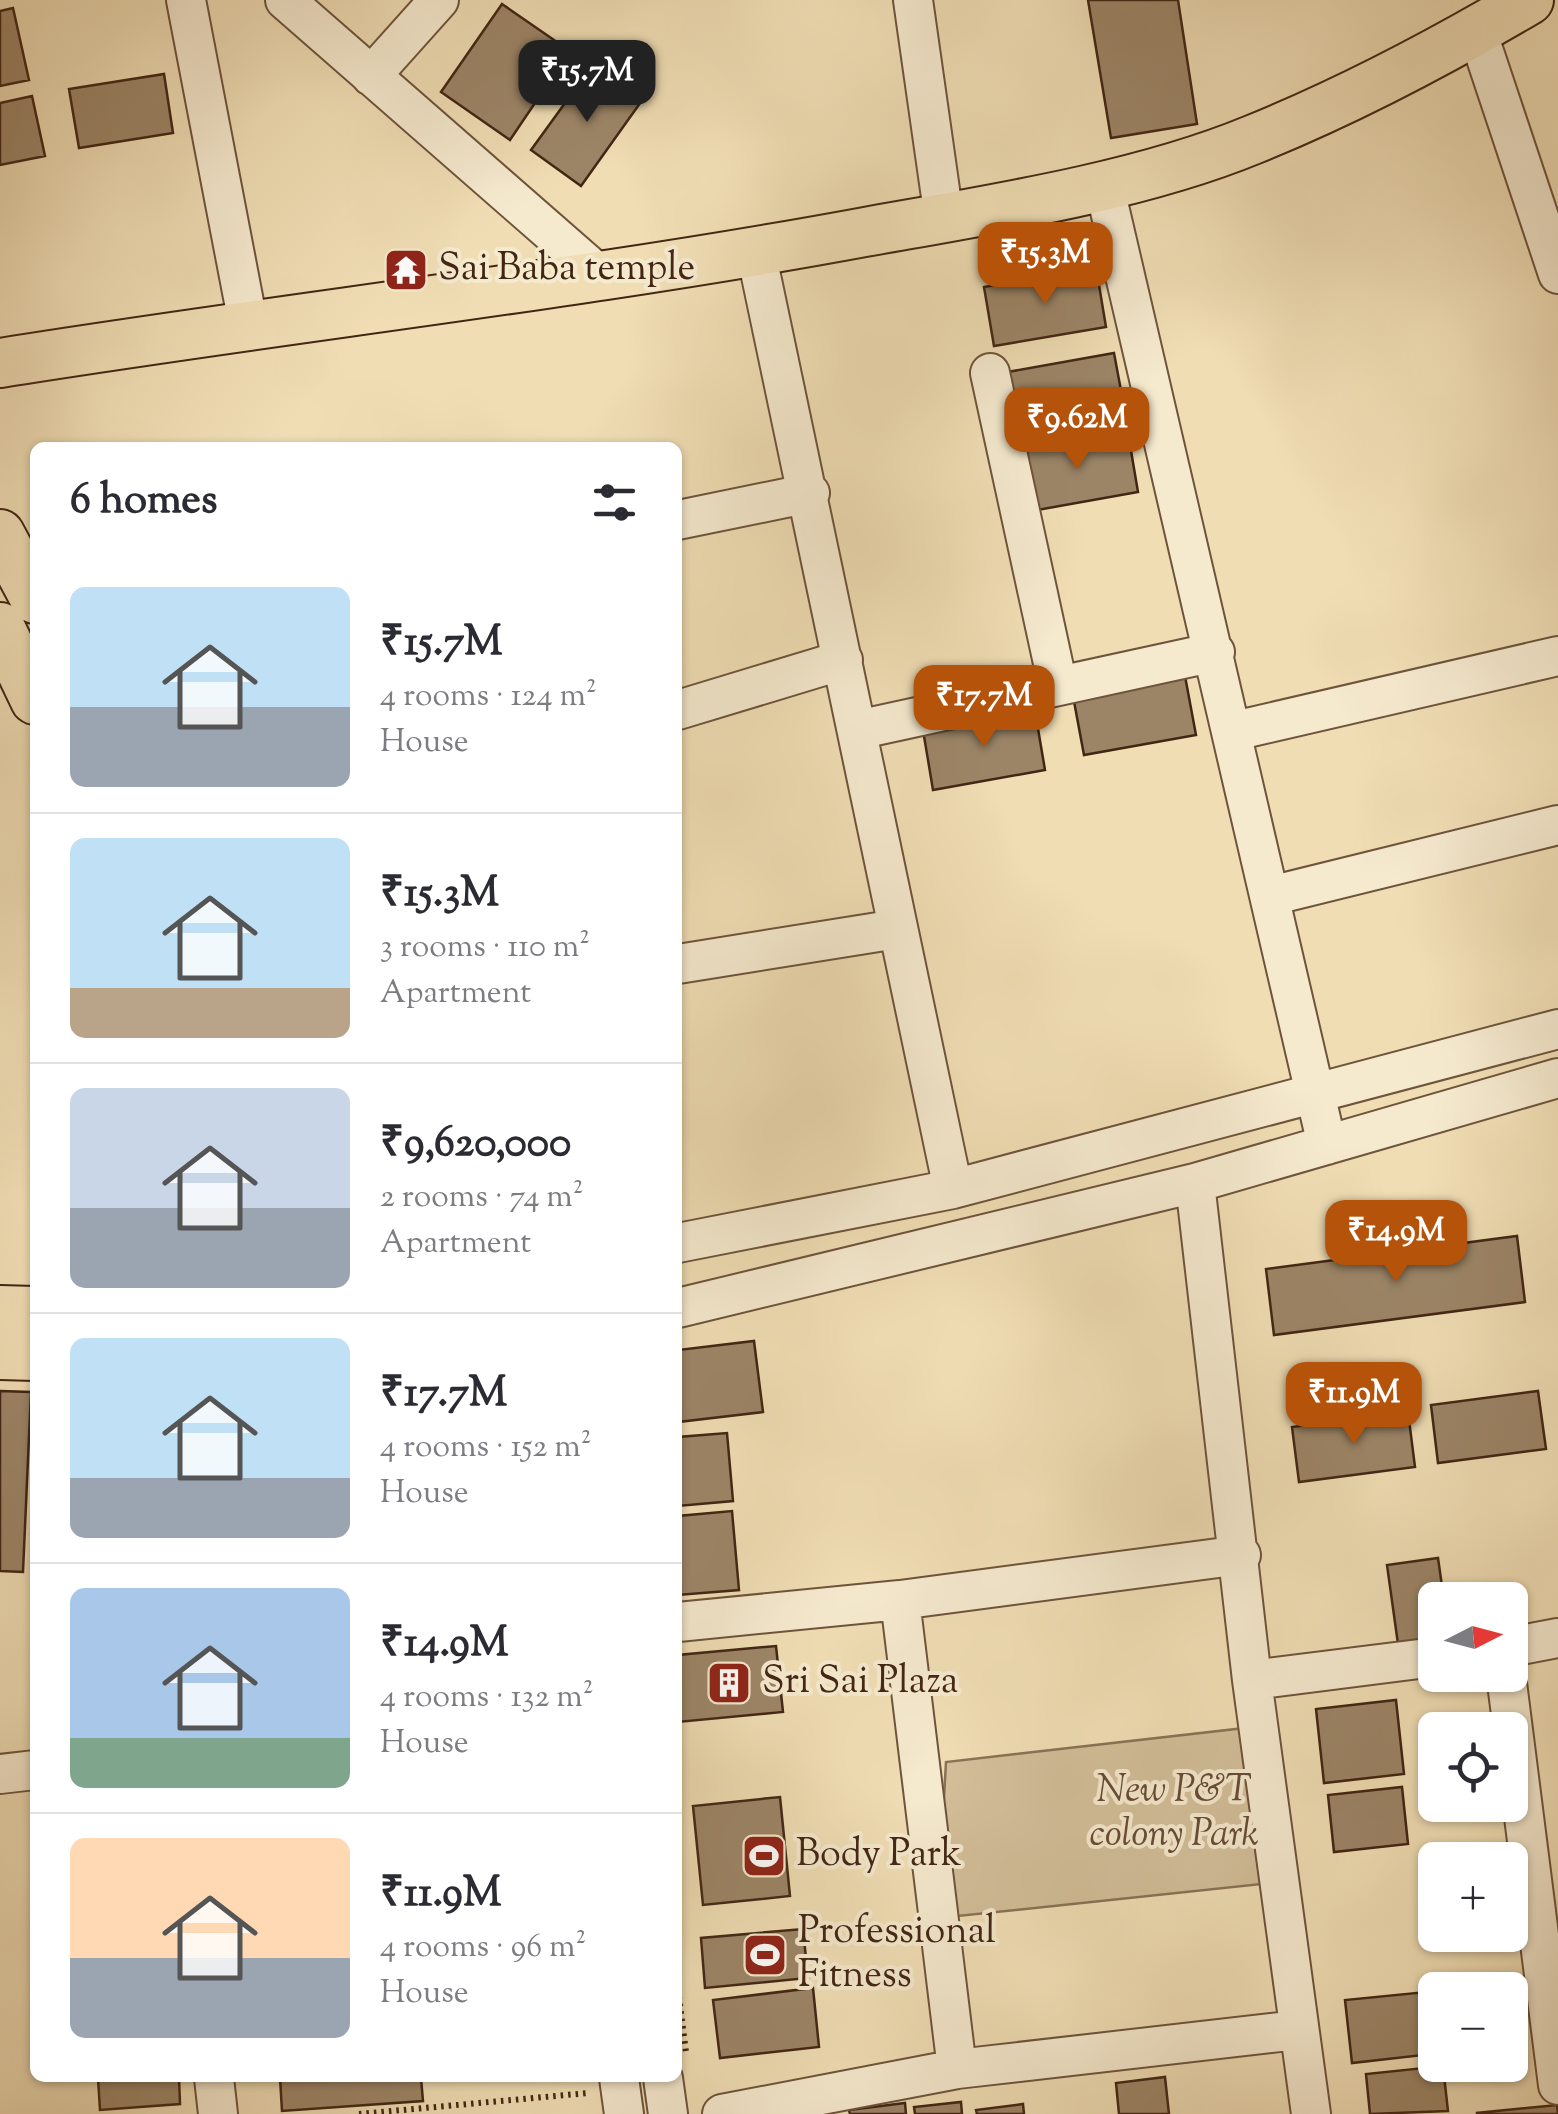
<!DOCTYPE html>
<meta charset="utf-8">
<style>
:root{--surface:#fff;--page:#f2f2f3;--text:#2b2b33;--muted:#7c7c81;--line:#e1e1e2;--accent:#b45309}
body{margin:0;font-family:"Sorts Mill Goudy",serif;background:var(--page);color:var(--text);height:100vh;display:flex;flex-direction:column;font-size:38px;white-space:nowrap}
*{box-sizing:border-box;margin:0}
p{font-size:32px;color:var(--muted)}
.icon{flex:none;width:55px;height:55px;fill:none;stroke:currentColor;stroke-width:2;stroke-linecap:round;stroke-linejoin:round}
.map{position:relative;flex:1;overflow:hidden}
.panel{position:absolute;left:30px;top:442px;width:652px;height:1640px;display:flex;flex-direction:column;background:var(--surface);border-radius:15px;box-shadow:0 2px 8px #0004}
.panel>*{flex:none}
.needle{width:65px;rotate:84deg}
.buttons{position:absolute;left:1418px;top:1582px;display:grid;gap:20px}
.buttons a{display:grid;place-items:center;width:110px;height:110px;border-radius:15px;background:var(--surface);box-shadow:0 2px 8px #0004;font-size:50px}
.price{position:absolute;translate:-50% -85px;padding:0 22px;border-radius:20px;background:var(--accent);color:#fff;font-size:32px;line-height:65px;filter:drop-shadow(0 2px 5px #0008)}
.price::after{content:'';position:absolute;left:50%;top:60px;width:30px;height:22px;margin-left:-15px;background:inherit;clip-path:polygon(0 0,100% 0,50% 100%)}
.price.on{background:#222;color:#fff}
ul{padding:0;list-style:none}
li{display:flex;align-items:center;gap:30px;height:250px;padding:0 40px}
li+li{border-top:2px solid var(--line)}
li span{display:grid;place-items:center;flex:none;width:280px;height:200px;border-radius:15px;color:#555}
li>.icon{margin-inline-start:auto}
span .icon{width:120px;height:120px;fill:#fffc;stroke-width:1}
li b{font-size:42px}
h2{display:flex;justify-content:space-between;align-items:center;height:120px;padding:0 40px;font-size:42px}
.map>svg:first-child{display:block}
</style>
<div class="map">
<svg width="1558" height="2114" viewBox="0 0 1558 2114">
<rect width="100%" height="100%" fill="#f0ddb4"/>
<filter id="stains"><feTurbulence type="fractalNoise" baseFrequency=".002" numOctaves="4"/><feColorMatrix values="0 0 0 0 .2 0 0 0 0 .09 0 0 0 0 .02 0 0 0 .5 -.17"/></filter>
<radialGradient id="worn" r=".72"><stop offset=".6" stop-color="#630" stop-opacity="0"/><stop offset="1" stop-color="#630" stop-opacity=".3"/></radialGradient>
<!-- park -->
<path fill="#d2be99" stroke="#8a7256" stroke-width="2.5" d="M1245,1728L1262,1884L958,1916L941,1852L946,1762Z"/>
<!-- building -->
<path fill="#9c8567" stroke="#422614" stroke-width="2.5" d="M1088,0H1178L1197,124L1111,138Z
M502,4L570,51L510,140L441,92Z
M13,8L29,80L0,86V11Z
M594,63L643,99L581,186L531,150Z
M164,74L173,133L79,148L69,89Z
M32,96L45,156L0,165V103Z
M1096,267L1106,327L994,346L984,287Z
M1114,353L1125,412L1013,432L1002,373Z
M1128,433L1138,492L1026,512L1016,452Z
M1185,676L1196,735L1084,755L1073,696Z
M1035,711L1045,770L933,790L923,730Z
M1517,1236L1525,1302L1274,1335L1266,1269Z
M754,1341L763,1412L678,1422V1350Z
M0,1391L31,1392L23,1572L0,1571Z
M1538,1391L1546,1449L1438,1463L1431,1405Z
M1408,1412L1415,1467L1299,1482L1292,1427Z
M727,1433L733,1501L678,1506V1437Z
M732,1511L739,1590L678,1595V1516Z
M1438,1558L1444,1600H1435V1639L1398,1644L1387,1565Z
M776,1646L783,1712L678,1722V1655Z
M1396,1700L1404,1774L1324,1783L1316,1709Z
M1402,1787L1408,1844L1334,1852L1328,1795Z
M780,1797L790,1896L703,1905L693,1806Z
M803,1929L808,1978L705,1988L701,1938Z
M813,1988L819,2047L720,2058L713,2000Z
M1426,1992L1432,2054L1352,2063L1345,2000Z
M1443,2066L1448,2111L1370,2114L1366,2074Z
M1165,2077L1169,2114H1119L1116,2083Z
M98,2078H179L180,2104L100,2110Z
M280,2078H421L423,2101L282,2111Z
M961,2102L962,2114H915L914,2107Z
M905,2103L906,2114H850L849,2110Z
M1023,2104L1024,2114H977L976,2110Z
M1557,2105L1558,2114H1477V2113Z"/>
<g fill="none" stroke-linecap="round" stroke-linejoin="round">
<defs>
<path id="minor" d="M186,0L248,323
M285,0L603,278
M913,0L944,218
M1477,31L1558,274
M371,76L439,0
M1104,185L1327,1145
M756,252L953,1189
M990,373L1058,686
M678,520L810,493
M678,710L843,660
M857,730L1215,652
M1234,731L1558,656
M1270,896L1558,825
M678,964L897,929
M1195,1183L1252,1680L1311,2114
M678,1243L953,1189L1558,1029
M678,1308L1195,1183L1558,1078
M900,1600L957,2069
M678,1622L900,1600L1241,1555
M1510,1647L1558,1638
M1506,1675L1558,2085
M1252,1680L1435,1657
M0,1774L35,1770
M214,2078L218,2114
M619,2078L624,2114
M663,2078L668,2114
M722,2114L957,2069L1298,2030"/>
<path id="major" d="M0,363C288,317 578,285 865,232C988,210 1138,187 1252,140C1346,102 1441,52 1529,0
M0,534L35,599
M0,627L35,700
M0,1310L35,1311
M0,1355L35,1356"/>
</defs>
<!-- minor casing -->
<use href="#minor" stroke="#6e543c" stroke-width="42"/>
<!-- major casing -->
<use href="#major" stroke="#422614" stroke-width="52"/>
<!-- path -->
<path stroke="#422614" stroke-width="6" stroke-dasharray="2.5 5" stroke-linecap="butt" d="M678,1989L686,2052
M359,2114L588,2093"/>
<!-- minor -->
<use href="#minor" stroke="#f5e9ce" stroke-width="38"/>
<!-- major -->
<use href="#major" stroke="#f0ddb4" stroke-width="48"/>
</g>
<!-- icons -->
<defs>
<symbol id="temple-square" viewBox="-11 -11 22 22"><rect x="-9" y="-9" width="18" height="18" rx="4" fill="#8f2418" stroke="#f5e9ce"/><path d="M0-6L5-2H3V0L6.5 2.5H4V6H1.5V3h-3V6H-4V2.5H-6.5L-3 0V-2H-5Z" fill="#fff"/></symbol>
<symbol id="building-square" viewBox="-11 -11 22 22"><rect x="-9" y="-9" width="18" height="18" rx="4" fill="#8f2418" stroke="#f5e9ce"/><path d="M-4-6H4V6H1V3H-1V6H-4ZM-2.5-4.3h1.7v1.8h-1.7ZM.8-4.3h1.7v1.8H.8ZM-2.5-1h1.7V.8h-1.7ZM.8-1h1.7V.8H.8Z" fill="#fff"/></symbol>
<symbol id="stadium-square" viewBox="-11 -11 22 22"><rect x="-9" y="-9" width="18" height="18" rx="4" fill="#8f2418" stroke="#f5e9ce"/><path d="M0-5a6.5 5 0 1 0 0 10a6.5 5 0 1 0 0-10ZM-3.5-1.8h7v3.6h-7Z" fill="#fff"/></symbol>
</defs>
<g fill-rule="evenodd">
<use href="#temple-square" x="381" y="245" width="50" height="50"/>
<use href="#building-square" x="704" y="1658" width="50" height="50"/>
<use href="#stadium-square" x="739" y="1831" width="50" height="50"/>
<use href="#stadium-square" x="740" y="1930" width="50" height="50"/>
</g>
<g text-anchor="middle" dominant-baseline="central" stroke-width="8" stroke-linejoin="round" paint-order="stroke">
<!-- poi labels -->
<g font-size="38" fill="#422614" stroke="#f5e9ce" text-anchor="start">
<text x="438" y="270">Sai Baba temple</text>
<text x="762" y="1683">Sri Sai Plaza</text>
<text x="796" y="1856">Body Park</text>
<text x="798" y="1933">Professional<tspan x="798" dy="44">Fitness</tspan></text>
</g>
<!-- park labels -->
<g font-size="38" font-style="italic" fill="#664c35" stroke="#f5e9ce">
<text x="1174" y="1792">New P&amp;T<tspan x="1174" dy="44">colony Park</tspan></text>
</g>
</g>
<rect width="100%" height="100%" filter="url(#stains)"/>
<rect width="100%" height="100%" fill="url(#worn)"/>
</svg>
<div class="buttons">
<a><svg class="needle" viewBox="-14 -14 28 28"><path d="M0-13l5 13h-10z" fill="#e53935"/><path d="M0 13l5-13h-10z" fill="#7c7c81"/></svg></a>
<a><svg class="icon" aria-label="locate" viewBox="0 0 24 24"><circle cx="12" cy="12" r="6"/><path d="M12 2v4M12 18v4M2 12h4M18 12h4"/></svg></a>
<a>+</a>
<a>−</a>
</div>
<b class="price on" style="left:587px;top:125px">₹15.7M</b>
<b class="price" style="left:1045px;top:307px">₹15.3M</b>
<b class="price" style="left:1077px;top:472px">₹9.62M</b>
<b class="price" style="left:984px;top:750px">₹17.7M</b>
<b class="price" style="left:1396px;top:1285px">₹14.9M</b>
<b class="price" style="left:1354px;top:1447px">₹11.9M</b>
<section class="panel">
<h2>6 homes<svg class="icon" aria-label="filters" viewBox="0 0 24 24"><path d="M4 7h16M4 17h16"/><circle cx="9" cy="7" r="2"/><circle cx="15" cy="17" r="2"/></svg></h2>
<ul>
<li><span style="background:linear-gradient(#bfe0f5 60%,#9aa5b1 0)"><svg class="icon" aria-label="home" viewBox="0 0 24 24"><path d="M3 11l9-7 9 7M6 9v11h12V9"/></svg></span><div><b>₹15.7M</b><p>4 rooms · 124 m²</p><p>House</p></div></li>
<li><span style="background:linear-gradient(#bfe0f5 75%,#b9a48a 0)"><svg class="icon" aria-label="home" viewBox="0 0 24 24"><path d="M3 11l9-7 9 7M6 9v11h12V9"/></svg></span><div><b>₹15.3M</b><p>3 rooms · 110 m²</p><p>Apartment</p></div></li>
<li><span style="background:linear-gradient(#c9d6e8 60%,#9aa5b1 0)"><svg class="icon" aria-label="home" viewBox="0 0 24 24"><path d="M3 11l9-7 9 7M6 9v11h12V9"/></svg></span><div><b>₹9,620,000</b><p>2 rooms · 74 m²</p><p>Apartment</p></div></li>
<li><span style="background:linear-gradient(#bfe0f5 70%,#9aa5b1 0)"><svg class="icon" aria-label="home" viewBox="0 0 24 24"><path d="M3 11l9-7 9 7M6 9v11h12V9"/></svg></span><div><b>₹17.7M</b><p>4 rooms · 152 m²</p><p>House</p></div></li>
<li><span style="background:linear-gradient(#a9c7e8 75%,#7fa58c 0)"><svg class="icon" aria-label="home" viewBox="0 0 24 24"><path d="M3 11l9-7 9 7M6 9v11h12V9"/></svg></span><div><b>₹14.9M</b><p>4 rooms · 132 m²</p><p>House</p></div></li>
<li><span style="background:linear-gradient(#ffd9b3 60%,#9aa5b1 0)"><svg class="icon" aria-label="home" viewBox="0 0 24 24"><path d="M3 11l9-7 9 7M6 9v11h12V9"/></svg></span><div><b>₹11.9M</b><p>4 rooms · 96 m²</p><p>House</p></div></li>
</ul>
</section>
</div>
